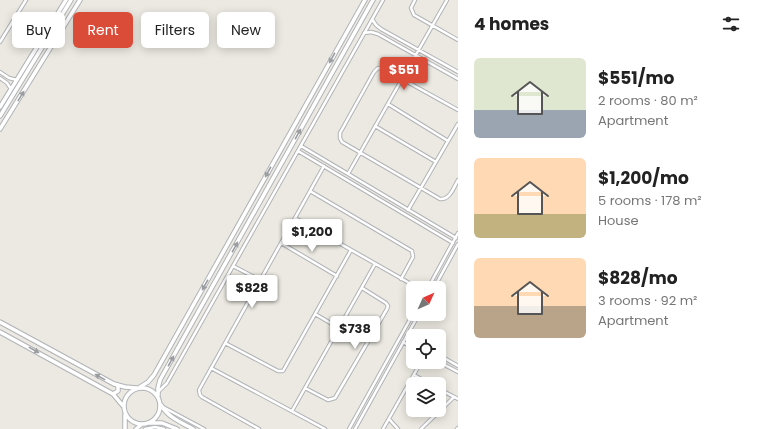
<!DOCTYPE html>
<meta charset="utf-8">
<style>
:root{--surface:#fff;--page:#f2f2f2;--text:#222;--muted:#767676;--accent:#da4b38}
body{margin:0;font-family:Poppins,sans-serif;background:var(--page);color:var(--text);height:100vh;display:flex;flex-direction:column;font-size:15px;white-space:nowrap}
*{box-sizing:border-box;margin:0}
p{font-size:13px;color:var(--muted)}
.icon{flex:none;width:22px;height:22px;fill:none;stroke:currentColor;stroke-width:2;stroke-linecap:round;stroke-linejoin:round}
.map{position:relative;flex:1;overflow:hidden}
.details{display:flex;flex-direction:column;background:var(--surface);width:300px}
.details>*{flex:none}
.top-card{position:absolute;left:12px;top:12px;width:380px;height:36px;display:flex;gap:8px}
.needle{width:26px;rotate:45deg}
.tools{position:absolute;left:406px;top:281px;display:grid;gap:8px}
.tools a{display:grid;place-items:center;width:40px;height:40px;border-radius:6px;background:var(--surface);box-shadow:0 2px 10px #0003;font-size:20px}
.price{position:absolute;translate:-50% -34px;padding:0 9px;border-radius:4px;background:#fff;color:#222;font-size:13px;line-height:26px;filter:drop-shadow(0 1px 2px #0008)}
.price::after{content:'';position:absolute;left:50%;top:24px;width:12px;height:9px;margin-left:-6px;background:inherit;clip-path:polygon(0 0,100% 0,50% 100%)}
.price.active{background:var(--accent);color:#fff}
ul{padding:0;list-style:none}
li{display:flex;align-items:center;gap:12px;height:100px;padding:0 16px}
li span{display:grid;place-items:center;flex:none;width:112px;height:80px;border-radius:6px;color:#555}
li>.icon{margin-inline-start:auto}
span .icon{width:48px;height:48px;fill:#fffc;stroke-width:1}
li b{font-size:17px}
h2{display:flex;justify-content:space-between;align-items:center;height:48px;padding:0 16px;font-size:17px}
.chip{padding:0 14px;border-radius:6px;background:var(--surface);box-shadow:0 2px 10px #0003;font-size:14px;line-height:36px}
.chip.active{background:var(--accent);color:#fff}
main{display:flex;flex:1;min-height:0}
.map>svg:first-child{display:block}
</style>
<main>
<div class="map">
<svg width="458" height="429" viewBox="0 0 458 429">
<rect width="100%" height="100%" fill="#ebe9e1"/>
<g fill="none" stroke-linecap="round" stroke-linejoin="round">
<defs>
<path id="street" d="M415,0L411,8L414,15L458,40
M372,19L376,25L381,29L458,72
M364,33L371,32L378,34L458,79
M0,42L26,0
M0,72L9,78L17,80
M0,78L7,83L11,89
M388,104L448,141
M458,110L384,69L378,68L374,72L340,133V138L342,142L440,199C450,200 454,187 458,180
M375,126L436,162
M301,146L456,238
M298,151L453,243
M348,174L447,0
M310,191L412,251L413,257L401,279
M408,210L458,124
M295,218L418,288
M281,243L337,276
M233,266L260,280
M428,288L458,233
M434,288L458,244
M315,314L339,328
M406,337L413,341
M403,342L413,348
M225,343L278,371H283L351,250
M439,355L458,366
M439,362L458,372
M211,368L325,429
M414,375L430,384
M305,388L328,400L335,398L387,309L388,306L386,303L362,288
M439,389L458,399
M158,392L167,383L383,0
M163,407L204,429
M292,411L375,264
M389,419L398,429
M145,429L155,427L164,429
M259,429L202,397L200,395L199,390L324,166
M349,429L413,314
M355,429L419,314
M383,429L421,362
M421,429L454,397
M457,429L458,428"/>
<path id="secondary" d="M0,107L66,0
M0,116L71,0
M0,129L80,0
M0,322L114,384L125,387L137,388
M0,332L113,394L123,406
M140,387L148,382L154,375L365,0
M124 406a18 18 0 1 1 36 0a18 18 0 1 1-36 0Z
M113,394L118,391V386
M158,396V388L160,380L373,0
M161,405C168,417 180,422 193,429
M149,423H162L177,429
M125,429V415
M136,429L142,424"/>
</defs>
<!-- street casing -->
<use href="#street" stroke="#b1b3b7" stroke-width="4.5"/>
<!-- secondary casing -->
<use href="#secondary" stroke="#b0b3b7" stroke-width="5.5"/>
<!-- street -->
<use href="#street" stroke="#fff" stroke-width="2.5"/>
<!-- secondary -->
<use href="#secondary" stroke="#fff" stroke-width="3.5"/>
</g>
<!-- one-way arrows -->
<defs><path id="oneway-solid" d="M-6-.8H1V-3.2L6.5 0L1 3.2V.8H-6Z"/></defs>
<g fill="#9b9da0">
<use href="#oneway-solid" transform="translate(332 58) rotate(119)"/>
<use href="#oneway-solid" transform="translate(21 96) rotate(-58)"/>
<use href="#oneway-solid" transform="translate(298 134) rotate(-61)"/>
<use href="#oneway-solid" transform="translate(268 172) rotate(119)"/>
<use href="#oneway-solid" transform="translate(235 247) rotate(-61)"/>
<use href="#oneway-solid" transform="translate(205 285) rotate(119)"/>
<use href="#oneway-solid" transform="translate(34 350) rotate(29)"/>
<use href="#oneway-solid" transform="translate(171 361) rotate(-61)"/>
<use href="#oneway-solid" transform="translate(100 377) rotate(-151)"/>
</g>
</svg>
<div class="tools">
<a><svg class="needle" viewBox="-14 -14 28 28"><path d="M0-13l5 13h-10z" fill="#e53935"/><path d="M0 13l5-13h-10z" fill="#767676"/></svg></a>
<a><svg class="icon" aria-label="locate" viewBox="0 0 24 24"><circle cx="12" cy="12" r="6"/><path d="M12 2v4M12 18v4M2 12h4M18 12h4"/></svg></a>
<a><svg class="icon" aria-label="layers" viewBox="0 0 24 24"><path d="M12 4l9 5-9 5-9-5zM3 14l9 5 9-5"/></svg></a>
</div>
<b class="price active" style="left:404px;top:91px">$551</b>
<b class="price" style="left:312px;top:253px">$1,200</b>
<b class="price" style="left:252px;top:309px">$828</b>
<b class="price" style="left:355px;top:350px">$738</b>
<div class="top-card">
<a class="chip">Buy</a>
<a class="chip active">Rent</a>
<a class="chip">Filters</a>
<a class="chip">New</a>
</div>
</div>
<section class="details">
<h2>4 homes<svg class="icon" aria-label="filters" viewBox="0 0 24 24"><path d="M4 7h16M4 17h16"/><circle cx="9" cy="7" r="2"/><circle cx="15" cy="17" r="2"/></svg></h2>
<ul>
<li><span style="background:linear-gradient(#dfe7d0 65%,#9aa5b1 0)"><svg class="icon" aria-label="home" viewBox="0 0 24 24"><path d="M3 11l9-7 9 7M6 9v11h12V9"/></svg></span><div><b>$551/mo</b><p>2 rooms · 80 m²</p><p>Apartment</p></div></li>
<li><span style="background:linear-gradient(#ffd9b3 70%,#c2b280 0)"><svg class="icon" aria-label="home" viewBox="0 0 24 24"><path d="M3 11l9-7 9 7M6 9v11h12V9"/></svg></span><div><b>$1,200/mo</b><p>5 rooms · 178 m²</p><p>House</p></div></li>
<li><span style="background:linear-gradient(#ffd9b3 60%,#b9a48a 0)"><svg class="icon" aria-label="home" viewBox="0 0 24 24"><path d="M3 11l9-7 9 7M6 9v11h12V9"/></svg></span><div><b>$828/mo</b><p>3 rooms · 92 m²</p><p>Apartment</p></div></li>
</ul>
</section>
</main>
